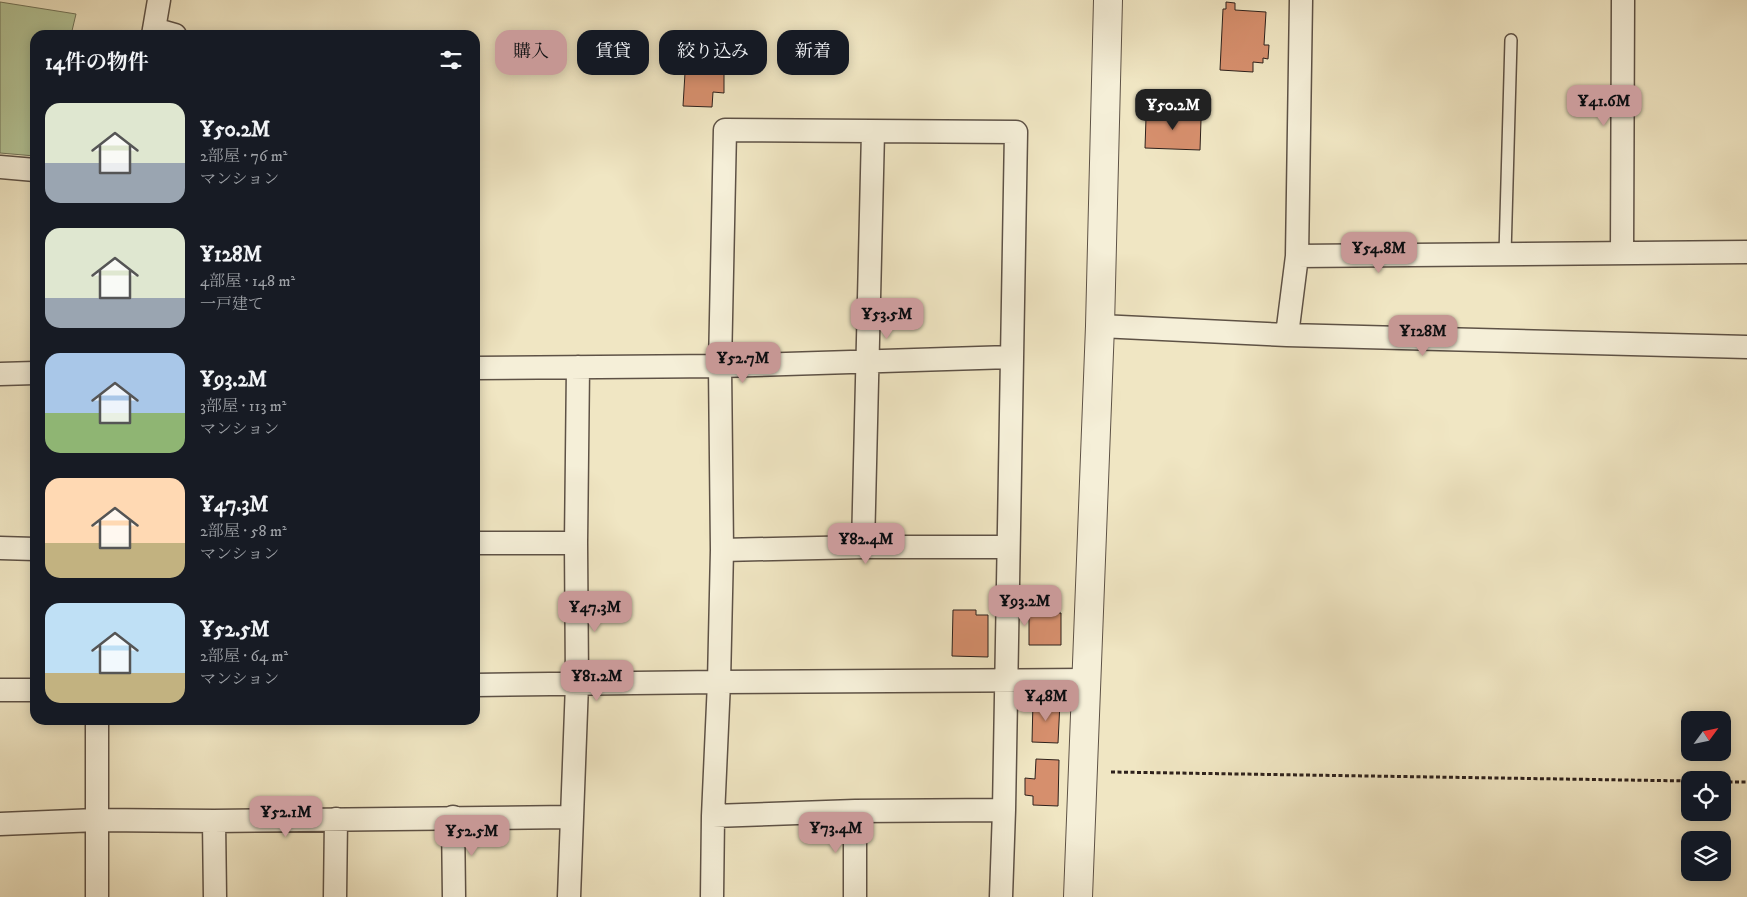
<!DOCTYPE html>
<html lang="ja">
<meta charset="utf-8">
<style>
:root{--surface:#171b24;--page:#242831;--text:#f1f3f6;--muted:#9ea1a6;--accent:#c59692}
body{margin:0;font-family:"IM FELL DW Pica","Noto Serif JP",serif;background:var(--page);color:var(--text);height:100vh;display:flex;flex-direction:column;font-size:19px;white-space:nowrap}
*{box-sizing:border-box;margin:0}
p{font-size:16px;color:var(--muted)}
.icon{flex:none;width:28px;height:28px;fill:none;stroke:currentColor;stroke-width:2;stroke-linecap:round;stroke-linejoin:round}
.map{position:relative;flex:1;overflow:hidden}
.panel{position:absolute;left:30px;top:30px;width:450px;height:695px;display:flex;flex-direction:column;background:var(--surface);border-radius:15px;box-shadow:0 2px 12px #0003}
.panel>*{flex:none}
.hud{position:absolute;left:495px;top:30px;width:475px;height:45px;display:flex;gap:10px}
.needle{width:32px;rotate:57deg}
.fabs{position:absolute;left:1681px;top:711px;display:grid;gap:10px}
.fabs a{display:grid;place-items:center;width:50px;height:50px;border-radius:10px;background:var(--surface);box-shadow:0 2px 12px #0003;font-size:25px}
.price{position:absolute;translate:-50% -42px;padding:0 11px;border-radius:10px;background:var(--accent);color:#111;font-size:16px;line-height:32px;filter:drop-shadow(0 1px 2px #0008)}
.price::after{content:'';position:absolute;left:50%;top:30px;width:15px;height:11px;margin-left:-8px;background:inherit;clip-path:polygon(0 0,100% 0,50% 100%)}
.price.active{background:#222;color:#fff}
ul{padding:0;list-style:none}
li{display:flex;align-items:center;gap:15px;height:125px;padding:0 15px}
li span{display:grid;place-items:center;flex:none;width:140px;height:100px;border-radius:15px;color:#555}
li>.icon{margin-inline-start:auto}
span .icon{width:60px;height:60px;fill:#fffc;stroke-width:1}
li b{font-size:21px}
h2{display:flex;justify-content:space-between;align-items:center;height:60px;padding:0 15px;font-size:21px}
.chip{padding:0 18px;border-radius:15px;background:var(--surface);box-shadow:0 2px 12px #0003;font-size:18px;line-height:45px}
.chip.active{background:var(--accent);color:#111}
.map>svg:first-child{display:block}
</style>
<div class="map">
<svg width="1747" height="897" viewBox="0 0 1747 897">
<rect width="100%" height="100%" fill="#f0e6c3"/>
<filter id="stains"><feTurbulence type="fractalNoise" baseFrequency=".004" numOctaves="4"/><feColorMatrix values="0 0 0 0 .2 0 0 0 0 .09 0 0 0 0 .02 0 0 0 .5 -.17"/></filter>
<radialGradient id="worn" r=".72"><stop offset=".6" stop-color="#630" stop-opacity="0"/><stop offset="1" stop-color="#630" stop-opacity=".3"/></radialGradient>
<!-- green -->
<path fill="#b5c698" stroke="#71745a" d="M0,2L76,14L71,35H35V156L0,153Z"/>
<!-- building -->
<path fill="#d68f6d" stroke="#2d211c" d="M1226,2L1235,3V10L1266,12L1264,45H1269L1268,59L1263,58V63L1253,62V72L1220,70L1223,9H1226Z
M685,73L724,74V93L713,92L712,107L683,106Z
M1155,110L1189,112V119L1201,120L1200,150L1145,148L1146,118H1155Z
M953,610H976V615H988V657L952,656Z
M1029,612L1061,613V645H1029Z
M1033,701L1060,702L1058,743L1032,742Z
M1036,759L1059,760L1058,806L1033,805V796L1025,795V778L1035,779Z"/>
<g fill="none" stroke-linecap="round" stroke-linejoin="round">
<defs>
<path id="service" d="M1505,254L1511,40"/>
<path id="minor" d="M1301,0L1297,256L1747,252
M154,29L175,35
M153,35L159,0
M0,167L35,170
M1622,253L1623,0
M1100,326L1287,335L1747,347
M1287,335L1297,256
M475,368L720,366L1011,357
M0,374L35,373
M475,543H576
M863,547L873,132
M0,548L35,549
M722,550L863,547H1008
M475,685L719,682L1086,680
M0,690H35
M97,720V897
M713,816L855,811L1004,810
M453,817L454,897
M214,821L215,897
M0,824L97,820L214,821L571,817
M335,897L336,819
M569,897L577,684L576,543L578,367
M712,897L713,816L719,682L722,550L720,366L725,130L1016,132L1004,810L1001,897
M855,897V811"/>
<path id="tertiary" d="M1078,897L1100,326L1108,0"/>
</defs>
<!-- service casing -->
<use href="#service" stroke="#5e5246" stroke-width="14"/>
<!-- minor casing -->
<use href="#minor" stroke="#5e5246" stroke-width="25"/>
<!-- tertiary casing -->
<use href="#tertiary" stroke="#5e5246" stroke-width="30"/>
<!-- path -->
<path stroke="#2d211c" stroke-width="3" stroke-dasharray="4 2.5" stroke-linecap="butt" d="M1111,772L1690,781
M1722,782H1747"/>
<!-- service -->
<use href="#service" stroke="#f5efd8" stroke-width="11"/>
<!-- minor -->
<use href="#minor" stroke="#f5efd8" stroke-width="22"/>
<!-- tertiary -->
<use href="#tertiary" stroke="#f5efd8" stroke-width="28"/>
</g>
<rect width="100%" height="100%" filter="url(#stains)"/>
<rect width="100%" height="100%" fill="url(#worn)"/>
</svg>
<div class="fabs">
<a><svg class="needle" viewBox="-14 -14 28 28"><path d="M0-13l5 13h-10z" fill="#e53935"/><path d="M0 13l5-13h-10z" fill="#9ea1a6"/></svg></a>
<a><svg class="icon" aria-label="locate" viewBox="0 0 24 24"><circle cx="12" cy="12" r="6"/><path d="M12 2v4M12 18v4M2 12h4M18 12h4"/></svg></a>
<a><svg class="icon" aria-label="layers" viewBox="0 0 24 24"><path d="M12 4l9 5-9 5-9-5zM3 14l9 5 9-5"/></svg></a>
</div>
<b class="price" style="left:1604px;top:127px">¥41.6M</b>
<b class="price active" style="left:1173px;top:131px">¥50.2M</b>
<b class="price" style="left:1379px;top:274px">¥54.8M</b>
<b class="price" style="left:887px;top:340px">¥53.5M</b>
<b class="price" style="left:1423px;top:357px">¥128M</b>
<b class="price" style="left:743px;top:384px">¥52.7M</b>
<b class="price" style="left:866px;top:565px">¥82.4M</b>
<b class="price" style="left:1025px;top:627px">¥93.2M</b>
<b class="price" style="left:595px;top:633px">¥47.3M</b>
<b class="price" style="left:597px;top:702px">¥81.2M</b>
<b class="price" style="left:1046px;top:722px">¥48M</b>
<b class="price" style="left:286px;top:838px">¥52.1M</b>
<b class="price" style="left:836px;top:854px">¥73.4M</b>
<b class="price" style="left:472px;top:857px">¥52.5M</b>
<div class="hud">
<a class="chip active">購入</a>
<a class="chip">賃貸</a>
<a class="chip">絞り込み</a>
<a class="chip">新着</a>
</div>
<section class="panel">
<h2>14件の物件<svg class="icon" aria-label="filters" viewBox="0 0 24 24"><path d="M4 7h16M4 17h16"/><circle cx="9" cy="7" r="2"/><circle cx="15" cy="17" r="2"/></svg></h2>
<ul>
<li><span style="background:linear-gradient(#dfe7d0 60%,#9aa5b1 0)"><svg class="icon" aria-label="home" viewBox="0 0 24 24"><path d="M3 11l9-7 9 7M6 9v11h12V9"/></svg></span><div><b>¥50.2M</b><p>2部屋 · 76 m²</p><p>マンション</p></div></li>
<li><span style="background:linear-gradient(#dfe7d0 70%,#9aa5b1 0)"><svg class="icon" aria-label="home" viewBox="0 0 24 24"><path d="M3 11l9-7 9 7M6 9v11h12V9"/></svg></span><div><b>¥128M</b><p>4部屋 · 148 m²</p><p>一戸建て</p></div></li>
<li><span style="background:linear-gradient(#a9c7e8 60%,#8fb573 0)"><svg class="icon" aria-label="home" viewBox="0 0 24 24"><path d="M3 11l9-7 9 7M6 9v11h12V9"/></svg></span><div><b>¥93.2M</b><p>3部屋 · 113 m²</p><p>マンション</p></div></li>
<li><span style="background:linear-gradient(#ffd9b3 65%,#c2b280 0)"><svg class="icon" aria-label="home" viewBox="0 0 24 24"><path d="M3 11l9-7 9 7M6 9v11h12V9"/></svg></span><div><b>¥47.3M</b><p>2部屋 · 58 m²</p><p>マンション</p></div></li>
<li><span style="background:linear-gradient(#bfe0f5 70%,#c2b280 0)"><svg class="icon" aria-label="home" viewBox="0 0 24 24"><path d="M3 11l9-7 9 7M6 9v11h12V9"/></svg></span><div><b>¥52.5M</b><p>2部屋 · 64 m²</p><p>マンション</p></div></li>
</ul>
</section>
</div>
